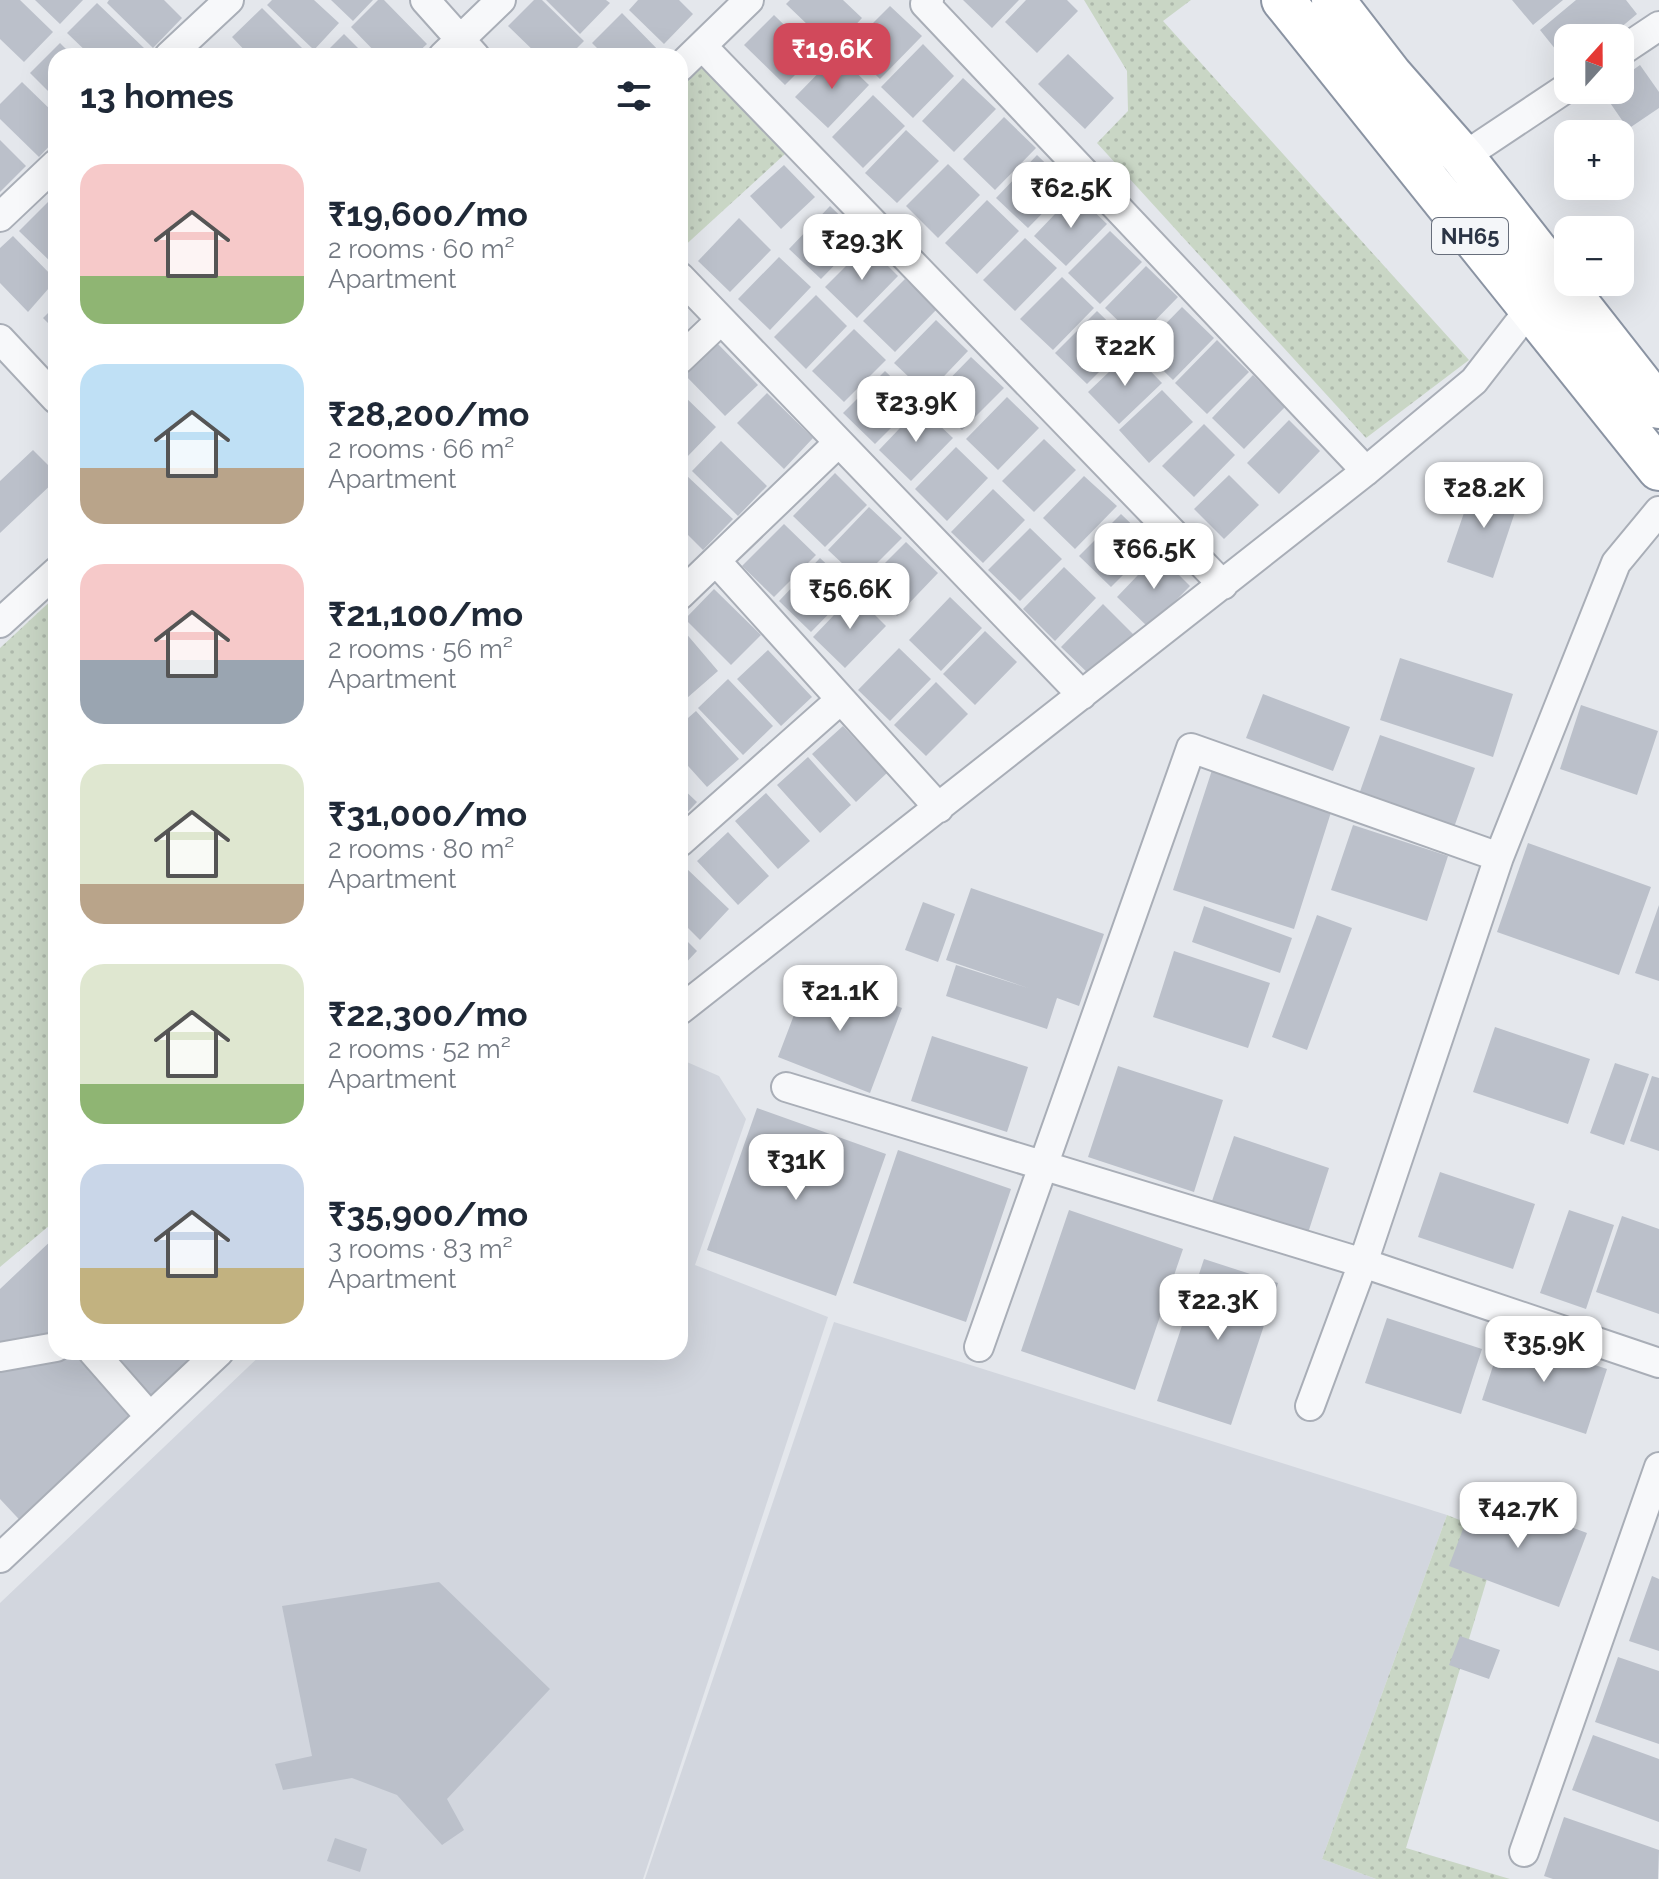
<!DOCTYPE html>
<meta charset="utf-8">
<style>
:root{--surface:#fff;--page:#f2f2f3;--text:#1f2937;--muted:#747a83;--accent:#d1495b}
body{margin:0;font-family:Raleway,sans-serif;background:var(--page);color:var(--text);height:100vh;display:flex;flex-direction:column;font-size:30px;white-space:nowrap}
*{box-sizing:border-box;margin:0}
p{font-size:26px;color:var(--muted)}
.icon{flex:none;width:44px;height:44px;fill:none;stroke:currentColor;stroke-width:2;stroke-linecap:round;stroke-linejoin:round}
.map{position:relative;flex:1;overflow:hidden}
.drawer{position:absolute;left:48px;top:48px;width:640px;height:1312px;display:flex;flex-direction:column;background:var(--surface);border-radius:24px;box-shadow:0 8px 32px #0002}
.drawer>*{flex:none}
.needle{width:52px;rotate:21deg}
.controls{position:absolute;left:1554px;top:24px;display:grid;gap:16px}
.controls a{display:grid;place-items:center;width:80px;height:80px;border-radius:16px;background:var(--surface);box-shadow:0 8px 32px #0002;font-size:40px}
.price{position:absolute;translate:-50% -68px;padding:0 18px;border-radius:16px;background:#fff;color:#222;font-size:26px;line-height:52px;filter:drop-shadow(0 2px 4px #0008)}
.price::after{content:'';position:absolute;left:50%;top:48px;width:24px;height:18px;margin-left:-12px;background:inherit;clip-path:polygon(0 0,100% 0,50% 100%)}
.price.current{background:var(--accent);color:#fff}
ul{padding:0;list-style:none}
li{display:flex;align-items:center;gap:24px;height:200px;padding:0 32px}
li span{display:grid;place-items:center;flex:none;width:224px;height:160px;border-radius:24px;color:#555}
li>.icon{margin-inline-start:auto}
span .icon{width:96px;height:96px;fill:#fffc;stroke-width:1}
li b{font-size:34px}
h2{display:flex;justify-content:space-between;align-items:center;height:96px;padding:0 32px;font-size:34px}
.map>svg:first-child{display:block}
</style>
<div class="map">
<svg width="1659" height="1879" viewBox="0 0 1659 1879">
<defs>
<pattern id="grass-dots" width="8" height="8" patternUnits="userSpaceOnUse" patternTransform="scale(2)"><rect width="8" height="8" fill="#c9d6c5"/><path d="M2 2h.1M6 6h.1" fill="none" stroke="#adb8ab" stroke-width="1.8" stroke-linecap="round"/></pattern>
</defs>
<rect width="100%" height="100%" fill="#e4e7ec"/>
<!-- built -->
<path fill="#d2d6de" d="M680,1059L719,1076L746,1119L695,1265L828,1317L643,1879H0V1603L264,1352H680Z
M834,1322L1447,1515L1322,1859L1376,1879H645Z"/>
<!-- grass -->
<path fill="url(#grass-dots)" d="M1084,0H1191L1163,21L1469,360L1366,438L1097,143L1128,111L1127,71Z
M703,65L785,154L680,250V86Z
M56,596V1220L0,1267V648Z
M1447,1515L1500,1536L1406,1848L1510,1879H1376L1322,1859Z"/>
<!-- building -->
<path fill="#bbc0ca" d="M0,0H20L53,32L24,62L0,39Z
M35,0H83L60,24Z
M109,0H164L182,18L153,48L107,3Z
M272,0H314L339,23L314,50L267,5Z
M331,0H373L353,21Z
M378,0H384L427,44L414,56H379L351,27Z
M534,0H542L584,41L569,56H539L508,26Z
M546,0H606L610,3L580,34Z
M638,0H679L693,14L664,44L629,10Z
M790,0H843L862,18L833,49L786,4Z
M963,0H1019L992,28Z
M1026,0H1067L1078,11L1037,53L1005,22Z
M1512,0H1563L1533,25Z
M1576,0H1626L1637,14L1608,38H1568V65L1540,30Z
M97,3L144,48L136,56H91L67,33Z
M890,6L922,36L880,79L848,48Z
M262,8L308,54L306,56H250L232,37Z
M622,13L664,56H605L592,43Z
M774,15L815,55L785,85L744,45Z
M344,34L366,56H322Z
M60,43L73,56H56V99L30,73Z
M923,44L954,76L913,118L881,87Z
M837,54L869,85L828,128L795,97Z
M1068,54L1114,98L1085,129L1038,84Z
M1640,65L1659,92V108L1628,129L1602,91L1620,90V79Z
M963,78L996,109L954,152L922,121Z
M22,82L56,115V139L39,157L0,119V104Z
M873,95L905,126L863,168L832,137Z
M1004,117L1036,148L995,190L963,159Z
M906,130L939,161L897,203L865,173Z
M0,140L26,166L0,192Z
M1037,155L1069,186L1028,228L996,198Z
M948,164L980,195L938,238L906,206Z
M784,165L815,197L781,229L750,196Z
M1075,193L1107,224L1066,266L1034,236Z
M51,199L56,204V267L19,231Z
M987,200L1019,231L977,274L945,243Z
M830,206L862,237L821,279L789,249Z
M739,218L771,250L730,292L698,261Z
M1110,231L1142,262L1100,304L1068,273Z
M13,236L56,280L28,312L0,283V248Z
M1025,238L1057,268L1015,311L983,280Z
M867,245L898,276L857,318L825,287Z
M779,257L811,287L770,330L738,299Z
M1146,266L1178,297L1137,339L1105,308Z
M1062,277L1094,308L1053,350L1020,319Z
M905,279L937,309L895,352L863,321Z
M816,295L847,326L806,369L774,337Z
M56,305V331L43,318Z
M1182,307L1214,338L1173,380L1141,349Z
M1097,311L1129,342L1087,384L1055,353Z
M936,320L968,351L927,394L894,363Z
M854,329L886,360L844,402L812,371Z
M1217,340L1249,372L1207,414L1175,383Z
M716,342L758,385L725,416L683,373Z
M1131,351L1162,383L1119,424L1088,392Z
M971,357L1004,388L962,430L930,399Z
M885,371L917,402L875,444L843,413Z
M1253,375L1285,407L1244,449L1212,418Z
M1162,390L1193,422L1149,463L1119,430Z
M680,392L716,427L687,457L680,450Z
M767,393L813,438L784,469L737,423Z
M1007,397L1039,428L998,470L966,439Z
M920,407L953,438L911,481L879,450Z
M1289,420L1320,451L1279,494L1247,463Z
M1204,424L1235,455L1194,497L1162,466Z
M1044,439L1076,470L1034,512L1002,481Z
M721,441L767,486L738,516L692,471Z
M956,447L988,478L947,521L915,489Z
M33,450L56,473V480L0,533V481Z
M835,473L867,505L825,547L793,516Z
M686,475L733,519L703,550L680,527V481Z
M1229,475L1259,505L1224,539L1194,509Z
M1084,476L1117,506L1075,549L1043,518Z
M1475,481L1520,497L1493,578L1447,562Z
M993,489L1025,520L983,563L951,532Z
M869,507L902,538L860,580L828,550Z
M1121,514L1153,545L1111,587L1079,556Z
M784,524L816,555L774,597L742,566Z
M1030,528L1062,559L1020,601L988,570Z
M906,542L938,573L897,616L864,584Z
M1158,554L1190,586L1149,628L1117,597Z
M820,558L853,589L811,632L779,601Z
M1064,567L1096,598L1055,641L1023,609Z
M714,589L761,635L731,665L685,619Z
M854,594L886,626L845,668L813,637Z
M950,597L982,628L941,671L909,640Z
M1103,604L1135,636L1093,678L1061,647Z
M684,631L718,671L687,698L680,691V635Z
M985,631L1017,662L975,705L943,674Z
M899,648L931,679L890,721L858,690Z
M768,650L812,697L781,726L737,679Z
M1400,658L1513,694L1493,757L1380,720Z
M728,679L773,726L743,755L698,708Z
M936,682L968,714L926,756L894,725Z
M1263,694L1350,727L1333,771L1246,738Z
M1581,705L1658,731L1637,795L1560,769Z
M696,711L739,759L707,787L680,757V725Z
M843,726L887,773L856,802L812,754Z
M1380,735L1475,768L1452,833L1357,800Z
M808,757L851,805L820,833L777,785Z
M1213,767L1333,806L1294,929L1173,890Z
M680,786L697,802L680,820Z
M766,793L810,841L778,869L735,821Z
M1353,825L1448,856L1427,921L1331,890Z
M728,832L769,876L738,905L697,861Z
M1528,843L1651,887L1619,975L1497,932Z
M685,867L729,909L700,940L680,920V872Z
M971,888L1104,934L1079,1006L1057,998L1047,1029L946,996L956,965L1028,988L946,960Z
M923,902L955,914L938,962L905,950Z
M1659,905V981L1635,973Z
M1204,906L1292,938L1280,973L1192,942Z
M1317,915L1352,928L1307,1050L1272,1037Z
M680,934L697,951L680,969Z
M1174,951L1270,983L1248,1048L1153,1017Z
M810,973L902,1008L870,1093L778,1057Z
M1495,1027L1590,1059L1568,1124L1473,1092Z
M932,1036L1028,1067L1007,1132L911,1101Z
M1615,1063L1649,1074L1624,1145L1590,1133Z
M1118,1066L1223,1100L1194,1192L1088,1157Z
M1652,1076L1659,1078V1151L1630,1141Z
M757,1108L886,1154L836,1296L707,1250Z
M1234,1136L1329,1168L1308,1233L1212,1201Z
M898,1150L1011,1189L966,1322L853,1283Z
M1440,1172L1535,1204L1513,1269L1418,1237Z
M1069,1210L1183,1249L1135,1390L1021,1351Z
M1569,1210L1614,1225L1586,1309L1540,1293Z
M1622,1216L1659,1229V1314L1596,1292Z
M56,1236V1352H219L30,1531L0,1499V1289Z
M1204,1259L1278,1283L1231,1425L1157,1401Z
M1387,1318L1482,1349L1461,1414L1365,1383Z
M1503,1335L1607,1369L1586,1434L1482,1400Z
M1477,1492L1587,1533L1559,1607L1449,1566Z
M1652,1576L1659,1579V1651L1629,1641Z
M439,1582L550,1689L447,1799L464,1830L442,1845L397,1795L352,1778L283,1790L275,1764L312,1756L282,1606Z
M1460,1636L1500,1650L1489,1679L1449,1665Z
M1618,1657L1659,1671V1744L1595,1722Z
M1593,1735L1659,1759V1822L1572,1790Z
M1564,1817L1659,1850L1658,1879H1553L1544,1876Z
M335,1838L367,1849L360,1872L327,1861Z"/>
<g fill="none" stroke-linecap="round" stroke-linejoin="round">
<defs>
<path id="minor" d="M425,0L475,56
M929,0L925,4L1366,471
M702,46L1223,585
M1620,52L1659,26
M169,56L229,0
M443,56L501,0
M680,67L749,0
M1463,157L1568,87
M0,217L56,164
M680,277L1082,695
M0,339L56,399
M680,359L721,320
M716,561L939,808
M680,595L838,443
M0,623L56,572
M680,842L839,701
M680,1010L1366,471L1474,381L1529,310
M786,1087L1363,1263L1659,1363
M979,1347L1191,748L1499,857
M93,1352L150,1417
M0,1357L56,1347
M1310,1406L1363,1263L1499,857L1616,563L1659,511
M0,1558L219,1352
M1524,1852L1659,1467"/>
<path id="highway" d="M1283,0L1659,469
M1333,0L1391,75L1463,157L1659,407"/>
</defs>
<!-- minor casing -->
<use href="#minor" stroke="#a9aeb7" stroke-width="32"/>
<!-- highway casing -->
<use href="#highway" stroke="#8b94a3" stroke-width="46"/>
<!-- minor -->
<use href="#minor" stroke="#f7f8fa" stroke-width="28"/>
<!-- highway -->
<use href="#highway" stroke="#fff" stroke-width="42"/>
</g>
<g text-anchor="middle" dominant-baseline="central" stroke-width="6" stroke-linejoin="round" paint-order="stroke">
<!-- shield labels -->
<rect fill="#f4f6f9" stroke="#676e7b" stroke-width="2" x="1432" y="218" width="76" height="36" rx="6"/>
<g font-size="22" font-weight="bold" fill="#2b3445">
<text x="1470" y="236">NH65</text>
</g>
</g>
</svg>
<div class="controls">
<a><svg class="needle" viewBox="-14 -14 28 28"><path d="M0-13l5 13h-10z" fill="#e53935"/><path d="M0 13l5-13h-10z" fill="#747a83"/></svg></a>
<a>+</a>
<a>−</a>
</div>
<b class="price current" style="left:832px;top:91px">₹19.6K</b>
<b class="price" style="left:1071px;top:230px">₹62.5K</b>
<b class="price" style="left:862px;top:282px">₹29.3K</b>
<b class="price" style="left:1125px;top:388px">₹22K</b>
<b class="price" style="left:916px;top:444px">₹23.9K</b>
<b class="price" style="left:1484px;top:530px">₹28.2K</b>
<b class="price" style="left:1154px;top:591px">₹66.5K</b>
<b class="price" style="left:850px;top:631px">₹56.6K</b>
<b class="price" style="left:840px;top:1033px">₹21.1K</b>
<b class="price" style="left:796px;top:1202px">₹31K</b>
<b class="price" style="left:1218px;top:1342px">₹22.3K</b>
<b class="price" style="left:1544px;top:1384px">₹35.9K</b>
<b class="price" style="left:1518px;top:1550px">₹42.7K</b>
<section class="drawer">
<h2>13 homes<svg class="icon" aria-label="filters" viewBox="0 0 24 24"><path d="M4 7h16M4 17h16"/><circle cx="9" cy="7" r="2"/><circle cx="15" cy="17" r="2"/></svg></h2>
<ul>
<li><span style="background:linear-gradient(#f6c9c9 70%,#8fb573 0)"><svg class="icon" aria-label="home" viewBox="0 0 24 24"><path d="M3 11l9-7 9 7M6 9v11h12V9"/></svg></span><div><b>₹19,600/mo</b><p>2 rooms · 60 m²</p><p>Apartment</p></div></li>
<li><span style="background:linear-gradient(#bfe0f5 65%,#b9a48a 0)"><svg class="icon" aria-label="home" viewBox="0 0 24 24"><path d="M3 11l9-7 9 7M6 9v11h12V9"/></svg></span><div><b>₹28,200/mo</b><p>2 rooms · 66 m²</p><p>Apartment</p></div></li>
<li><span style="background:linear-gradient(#f6c9c9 60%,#9aa5b1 0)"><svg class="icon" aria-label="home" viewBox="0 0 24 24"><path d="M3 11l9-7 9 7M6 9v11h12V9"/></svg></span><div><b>₹21,100/mo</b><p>2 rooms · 56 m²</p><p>Apartment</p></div></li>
<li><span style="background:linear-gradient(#dfe7d0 75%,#b9a48a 0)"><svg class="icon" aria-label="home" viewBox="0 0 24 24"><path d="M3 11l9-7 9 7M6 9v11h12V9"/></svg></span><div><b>₹31,000/mo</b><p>2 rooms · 80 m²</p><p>Apartment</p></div></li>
<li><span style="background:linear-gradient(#dfe7d0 75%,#8fb573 0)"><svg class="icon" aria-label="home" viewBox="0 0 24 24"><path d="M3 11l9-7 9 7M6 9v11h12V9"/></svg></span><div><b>₹22,300/mo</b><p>2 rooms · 52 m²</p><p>Apartment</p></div></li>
<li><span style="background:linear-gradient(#c9d6e8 65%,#c2b280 0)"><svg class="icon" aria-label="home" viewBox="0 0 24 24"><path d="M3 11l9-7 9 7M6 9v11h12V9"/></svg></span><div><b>₹35,900/mo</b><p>3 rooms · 83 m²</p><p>Apartment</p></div></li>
</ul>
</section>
</div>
